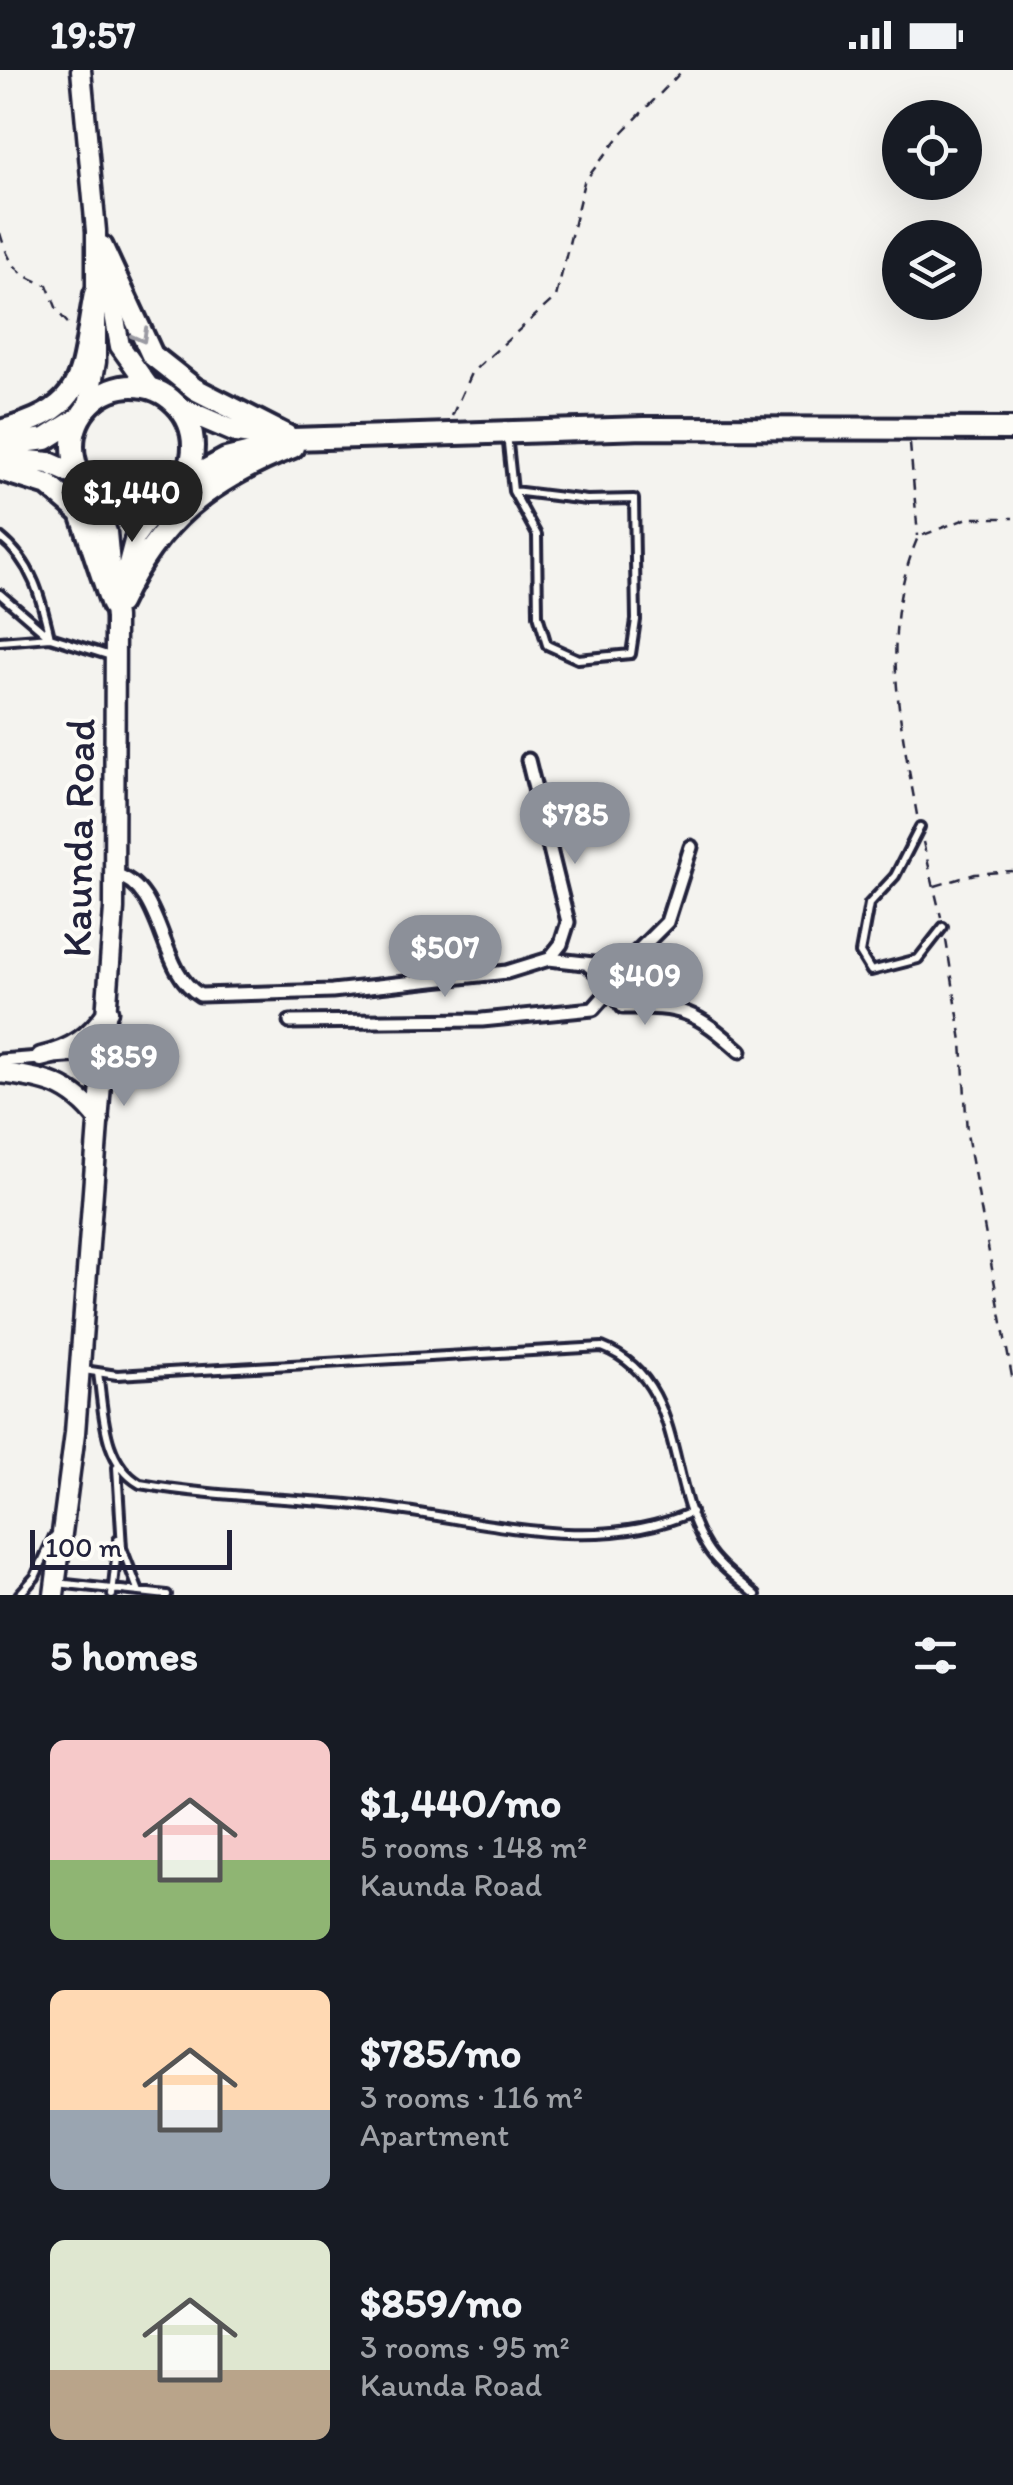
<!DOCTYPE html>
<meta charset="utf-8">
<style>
:root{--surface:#171b24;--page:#20242c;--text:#f1f3f6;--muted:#9ea1a6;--accent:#8c9099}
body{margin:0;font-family:Itim,sans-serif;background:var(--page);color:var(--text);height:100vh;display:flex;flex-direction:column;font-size:38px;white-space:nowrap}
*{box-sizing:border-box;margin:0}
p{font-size:32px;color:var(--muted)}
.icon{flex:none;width:55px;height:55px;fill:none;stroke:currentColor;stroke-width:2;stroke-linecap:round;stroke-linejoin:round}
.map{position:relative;height:1525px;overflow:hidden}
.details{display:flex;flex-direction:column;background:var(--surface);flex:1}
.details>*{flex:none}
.fabs{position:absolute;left:882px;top:30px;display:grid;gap:20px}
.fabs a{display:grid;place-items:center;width:100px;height:100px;border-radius:50%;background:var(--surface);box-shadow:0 10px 40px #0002;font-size:50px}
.scale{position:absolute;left:30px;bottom:25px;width:202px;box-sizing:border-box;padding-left:10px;border:5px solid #22223b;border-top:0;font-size:28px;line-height:35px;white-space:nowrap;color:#22223b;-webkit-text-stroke:8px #fdfcf7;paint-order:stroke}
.price{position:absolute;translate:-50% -85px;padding:0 22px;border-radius:35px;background:var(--accent);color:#fff;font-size:32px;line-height:65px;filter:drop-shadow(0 2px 5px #0008)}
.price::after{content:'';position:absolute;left:50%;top:60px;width:30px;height:22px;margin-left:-15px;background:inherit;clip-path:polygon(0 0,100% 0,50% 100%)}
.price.on{background:#222;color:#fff}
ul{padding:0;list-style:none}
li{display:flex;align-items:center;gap:30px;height:250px;padding:0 50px}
li span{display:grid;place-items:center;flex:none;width:280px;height:200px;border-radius:15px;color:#555}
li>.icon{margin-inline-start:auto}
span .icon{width:120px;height:120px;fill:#fffc;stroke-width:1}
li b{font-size:42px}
h2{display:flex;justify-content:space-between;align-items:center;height:120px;padding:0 50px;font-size:42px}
.status{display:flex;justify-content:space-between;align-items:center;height:70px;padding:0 50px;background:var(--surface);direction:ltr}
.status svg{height:28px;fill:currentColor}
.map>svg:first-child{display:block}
</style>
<div class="status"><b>19:57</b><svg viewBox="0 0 49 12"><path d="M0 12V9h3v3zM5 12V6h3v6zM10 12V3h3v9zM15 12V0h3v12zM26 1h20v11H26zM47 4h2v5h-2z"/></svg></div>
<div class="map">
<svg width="1013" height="1525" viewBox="0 0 1013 1525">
<rect width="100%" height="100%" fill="#f4f3ef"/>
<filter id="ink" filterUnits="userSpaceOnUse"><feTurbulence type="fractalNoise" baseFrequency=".01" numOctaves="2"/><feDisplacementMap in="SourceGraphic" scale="20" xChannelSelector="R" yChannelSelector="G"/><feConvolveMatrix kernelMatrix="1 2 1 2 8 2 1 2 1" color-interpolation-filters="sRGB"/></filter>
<g filter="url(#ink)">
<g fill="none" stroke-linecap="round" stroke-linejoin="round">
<defs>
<path id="lane" d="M507,364L513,421L537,465L538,545L547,575L578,589L631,584L636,550L634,429L587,430L513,421
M0,467C33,493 41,528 50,567L0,571
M0,524L50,567L114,587
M920,757L895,806L869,834L860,883L871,901L918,889L943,857
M84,1300L117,1305L602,1277C685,1309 666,1411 706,1476C717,1495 739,1510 756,1525
M98,1303C104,1342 102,1392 140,1414C215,1427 292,1428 368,1436C475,1447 590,1488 692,1442
M117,1397L122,1478L139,1522
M57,1513L167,1525
M19,1525L35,1507L54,1466
M112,1525L118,1470"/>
<path id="street" d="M528,690L568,852L561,874L549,889
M114,804C166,818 157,900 200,925L332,921L507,902L549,889L602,895L634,885L667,852L691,777
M587,894L604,909L623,937C683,936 695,941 740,981
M290,952L482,950L593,939L609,921
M0,991L107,983"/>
<path id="secondary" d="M119,528L135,467L163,428
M41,987C72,980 90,967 108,941
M0,1003C44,1008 71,1013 99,1050
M54,1525L75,1363L114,839L115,548L107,462L91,420"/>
<path id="primary" d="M81,0L96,161V292L88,336
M104,190L120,276L150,318"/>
<path id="highway" d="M102,177L152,285L195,319L287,366
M73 376a60 60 0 1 1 120 0a60 60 0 1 1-120 0Z
M180,338L236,362L293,369L645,358L1013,359
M0,361C90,337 79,306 95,224
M0,375L46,369L79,348
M0,388L49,393L81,407
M0,400L48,415L81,443L112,535
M184,412L226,389L263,380
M119,533C158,450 209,410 293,377"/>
</defs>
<!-- lane casing -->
<use href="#lane" stroke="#22223b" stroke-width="14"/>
<!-- street casing -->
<use href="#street" stroke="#22223b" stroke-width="19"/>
<!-- secondary casing -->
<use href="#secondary" stroke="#22223b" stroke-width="25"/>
<!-- primary casing -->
<use href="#primary" stroke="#22223b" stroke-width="25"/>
<!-- highway casing -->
<use href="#highway" stroke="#22223b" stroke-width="28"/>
<!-- path -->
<path stroke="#22223b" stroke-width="2.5" stroke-dasharray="10 8" stroke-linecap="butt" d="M0,163C9,194 17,205 47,215L58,242L73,259
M452,346L471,303L556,227L584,112L623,62L683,0
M910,374L918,466
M917,745C900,649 878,561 918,467L968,448H1013
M923,772L941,847
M935,816L975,804L1013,801
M946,870L962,971L967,1064L1013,1312"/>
<!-- lane -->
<use href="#lane" stroke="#fdfcf7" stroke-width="6"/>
<!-- street -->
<use href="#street" stroke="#fdfcf7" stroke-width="11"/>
<!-- secondary -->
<use href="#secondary" stroke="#fdfcf7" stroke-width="18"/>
<!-- primary -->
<use href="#primary" stroke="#fdfcf7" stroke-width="18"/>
<!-- highway -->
<use href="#highway" stroke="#fdfcf7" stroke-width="20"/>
</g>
<!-- one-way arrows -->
<defs><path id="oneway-chevron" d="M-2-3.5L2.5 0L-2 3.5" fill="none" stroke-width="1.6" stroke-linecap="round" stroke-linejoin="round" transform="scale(2.5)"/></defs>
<use stroke="#9a9aa2" href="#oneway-chevron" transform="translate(141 266) rotate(61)"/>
</g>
<g text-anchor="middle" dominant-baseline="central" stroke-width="8" stroke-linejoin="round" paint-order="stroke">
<!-- street labels -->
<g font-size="42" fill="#22223b" stroke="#fdfcf7">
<text transform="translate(78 768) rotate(-89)">Kaunda Road</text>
</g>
</g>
</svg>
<div class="fabs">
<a><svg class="icon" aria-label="locate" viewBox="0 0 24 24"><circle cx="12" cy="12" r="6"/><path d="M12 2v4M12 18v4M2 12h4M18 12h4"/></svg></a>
<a><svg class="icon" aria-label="layers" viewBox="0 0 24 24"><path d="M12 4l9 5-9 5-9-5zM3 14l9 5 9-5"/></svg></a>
</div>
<div class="scale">100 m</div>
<b class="price on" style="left:132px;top:475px">$1,440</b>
<b class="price" style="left:575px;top:797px">$785</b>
<b class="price" style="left:445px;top:930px">$507</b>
<b class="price" style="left:645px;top:958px">$409</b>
<b class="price" style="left:124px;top:1039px">$859</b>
</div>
<section class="details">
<h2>5 homes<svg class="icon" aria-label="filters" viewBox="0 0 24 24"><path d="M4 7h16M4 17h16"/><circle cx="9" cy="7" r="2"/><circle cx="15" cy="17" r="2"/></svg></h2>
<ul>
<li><span style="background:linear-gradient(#f6c9c9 60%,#8fb573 0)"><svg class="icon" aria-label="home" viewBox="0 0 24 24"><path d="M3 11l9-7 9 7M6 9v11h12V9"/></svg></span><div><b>$1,440/mo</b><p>5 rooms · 148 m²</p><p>Kaunda Road</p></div></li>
<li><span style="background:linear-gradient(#ffd9b3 60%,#9aa5b1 0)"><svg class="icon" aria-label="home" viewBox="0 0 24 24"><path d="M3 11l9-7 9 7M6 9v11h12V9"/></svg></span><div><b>$785/mo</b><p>3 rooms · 116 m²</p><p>Apartment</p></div></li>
<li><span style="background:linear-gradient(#dfe7d0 65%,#b9a48a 0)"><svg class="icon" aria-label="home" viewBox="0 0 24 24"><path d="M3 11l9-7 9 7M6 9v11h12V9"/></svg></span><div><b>$859/mo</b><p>3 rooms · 95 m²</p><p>Kaunda Road</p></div></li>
</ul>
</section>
